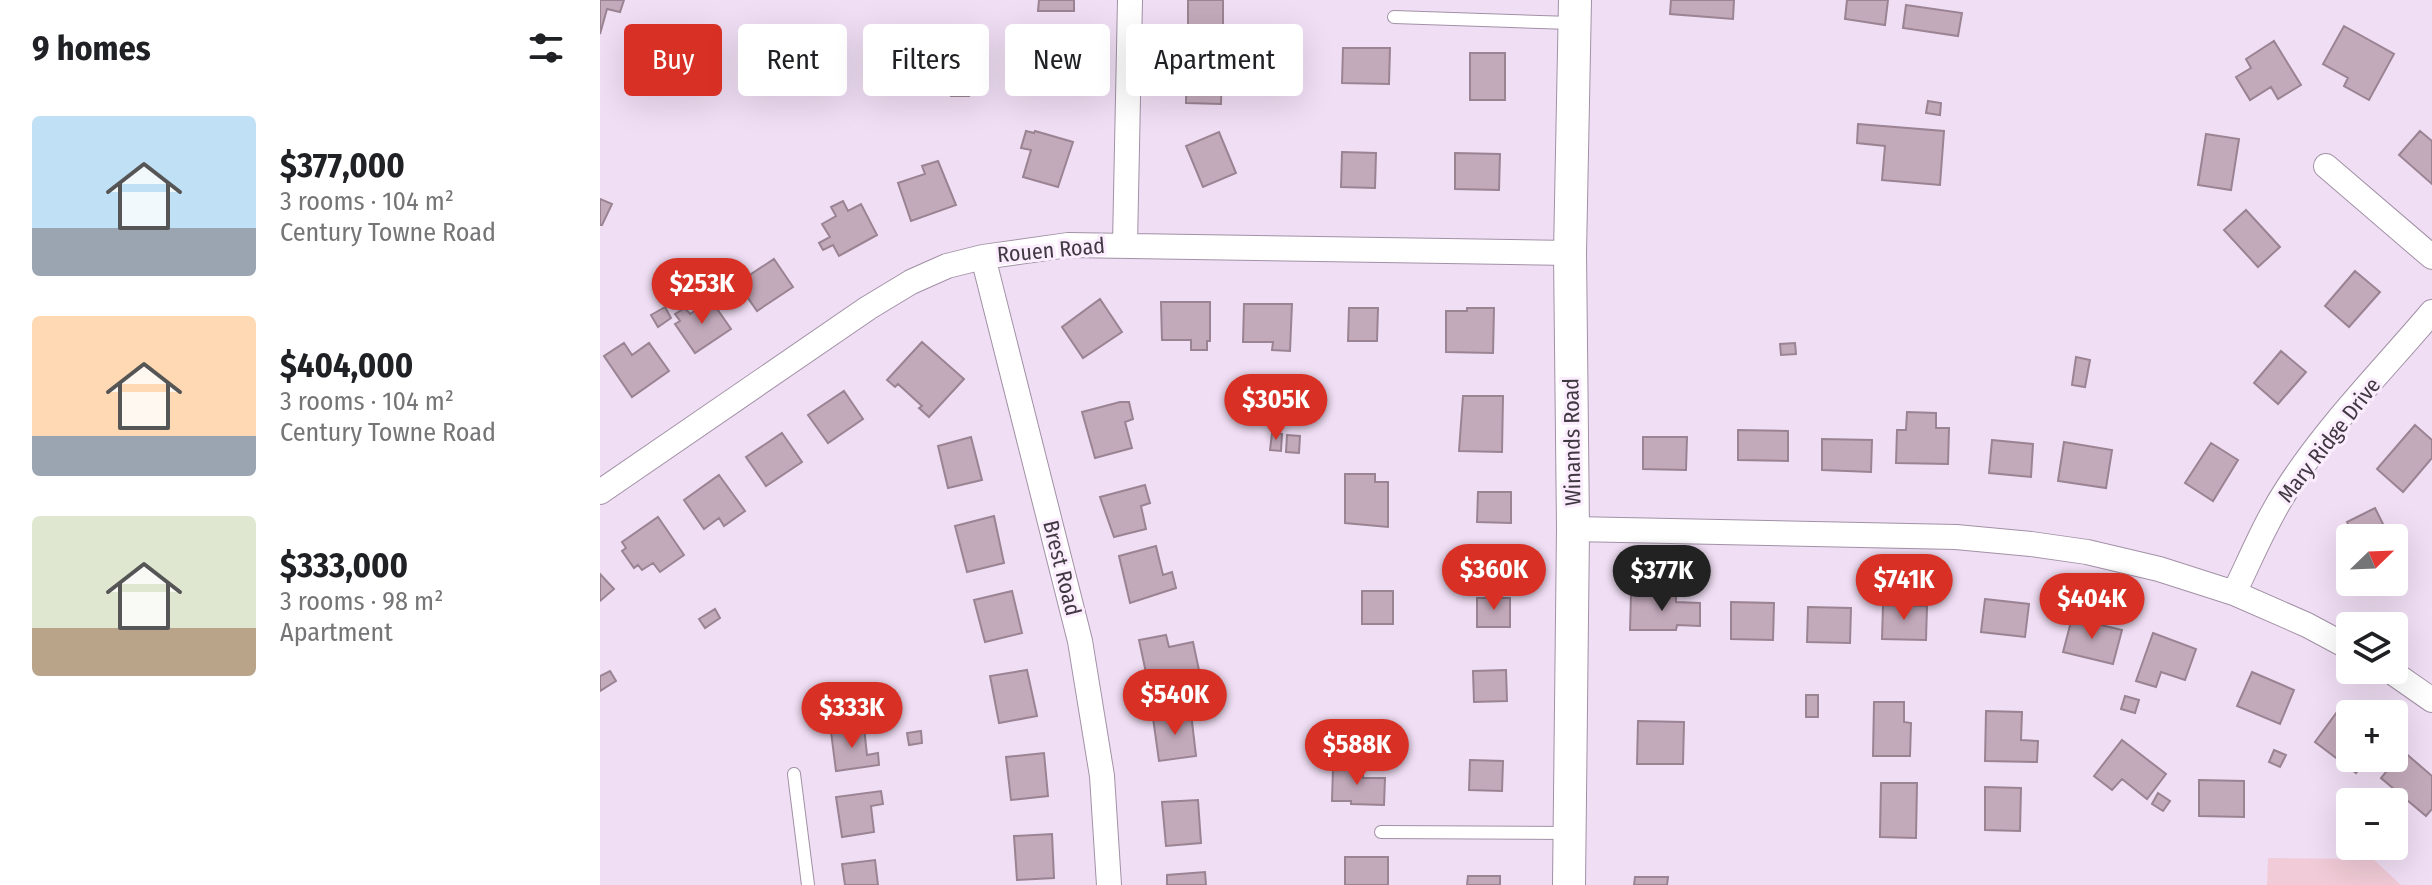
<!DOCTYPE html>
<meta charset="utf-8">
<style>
:root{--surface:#fff;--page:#f2f2f2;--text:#202124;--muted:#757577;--accent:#d93025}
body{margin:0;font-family:"Fira Sans Condensed",sans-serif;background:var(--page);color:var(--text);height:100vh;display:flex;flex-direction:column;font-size:30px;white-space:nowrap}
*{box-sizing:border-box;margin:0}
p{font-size:26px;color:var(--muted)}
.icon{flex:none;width:44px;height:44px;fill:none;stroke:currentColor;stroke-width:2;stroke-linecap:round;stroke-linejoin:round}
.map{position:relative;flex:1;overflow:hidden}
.panel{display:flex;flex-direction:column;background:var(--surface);width:600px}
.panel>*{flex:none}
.top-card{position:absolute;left:24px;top:24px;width:760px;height:72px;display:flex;gap:16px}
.needle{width:52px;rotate:67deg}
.fabs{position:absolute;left:1736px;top:524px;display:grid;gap:16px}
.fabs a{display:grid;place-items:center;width:72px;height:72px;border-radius:8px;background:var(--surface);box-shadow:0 8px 32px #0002;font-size:40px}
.price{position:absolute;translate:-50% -68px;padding:0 18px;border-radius:28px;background:var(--accent);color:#fff;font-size:26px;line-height:52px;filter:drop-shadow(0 2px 4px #0008)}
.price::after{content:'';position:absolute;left:50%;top:48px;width:24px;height:18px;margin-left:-12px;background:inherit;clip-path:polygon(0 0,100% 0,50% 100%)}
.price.active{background:#222;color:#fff}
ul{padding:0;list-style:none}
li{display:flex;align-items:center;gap:24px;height:200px;padding:0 32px}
li span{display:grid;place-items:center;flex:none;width:224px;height:160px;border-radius:8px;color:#555}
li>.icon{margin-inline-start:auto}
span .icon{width:96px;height:96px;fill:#fffc;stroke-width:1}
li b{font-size:34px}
h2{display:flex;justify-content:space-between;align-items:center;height:96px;padding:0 32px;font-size:34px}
.pill{padding:0 28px;border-radius:8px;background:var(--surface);box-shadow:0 8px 32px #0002;font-size:28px;line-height:72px}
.pill.active{background:var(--accent);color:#fff}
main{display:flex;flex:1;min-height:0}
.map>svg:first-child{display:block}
</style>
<main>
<section class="panel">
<h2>9 homes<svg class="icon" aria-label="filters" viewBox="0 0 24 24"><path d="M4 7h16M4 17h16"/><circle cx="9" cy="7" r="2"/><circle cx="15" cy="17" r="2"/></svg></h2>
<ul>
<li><span style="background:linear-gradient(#bfe0f5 70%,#9aa5b1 0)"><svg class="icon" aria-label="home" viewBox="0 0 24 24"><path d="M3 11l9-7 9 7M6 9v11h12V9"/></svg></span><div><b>$377,000</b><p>3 rooms · 104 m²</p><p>Century Towne Road</p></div></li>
<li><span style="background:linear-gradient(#ffd9b3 75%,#9aa5b1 0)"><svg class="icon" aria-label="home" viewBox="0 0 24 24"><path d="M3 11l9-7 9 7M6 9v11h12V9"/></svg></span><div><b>$404,000</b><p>3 rooms · 104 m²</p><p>Century Towne Road</p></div></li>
<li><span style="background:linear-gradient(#dfe7d0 70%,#b9a48a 0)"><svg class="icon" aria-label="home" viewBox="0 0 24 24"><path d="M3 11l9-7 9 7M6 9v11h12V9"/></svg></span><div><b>$333,000</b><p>3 rooms · 98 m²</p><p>Apartment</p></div></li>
</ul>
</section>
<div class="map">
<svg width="1832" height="885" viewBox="0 0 1832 885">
<rect width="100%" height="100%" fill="#f0def4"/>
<!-- green -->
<path fill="#f1cbd7" d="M1668,858L1773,859L1801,885H1667Z"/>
<!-- building -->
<path fill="#c3aabb" stroke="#9a8392" stroke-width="2" d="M0,0H24L20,12L7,9L0,34Z
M439,0H474V11H438Z
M588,0H623V27H588Z
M1071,0H1134L1133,19L1070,14Z
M1247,0H1288L1285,25L1245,19Z
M1306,5L1362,13L1358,36L1303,28Z
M1744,26L1794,54L1769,100L1744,86L1748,78L1723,64Z
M1674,41L1701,85L1678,99L1671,87L1650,100L1636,77L1651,68L1646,59Z
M438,42H473V86H438Z
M743,48H790L789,84L742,83Z
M870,53H905V100H870Z
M587,59L622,60L621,104L586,103Z
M351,85H369V96H351Z
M1328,101L1341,103L1340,115L1326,113Z
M1258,124L1344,131L1340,185L1282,180L1285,146L1257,143Z
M426,131L434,133L435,131L473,142L458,187L423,177L431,150L421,148Z
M1820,131L1832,141V184L1799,155Z
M619,132L636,173L603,187L586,146Z
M1606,134L1639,139L1631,190L1598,185Z
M742,152L776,153L775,188L741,187Z
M855,153L900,154L899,190L855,189Z
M338,161L356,205L311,221L298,183L325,174L322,166Z
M0,199L12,204L2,225H0Z
M243,201L248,211L261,204L277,235L239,256L233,245L223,250L219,243L230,237L222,224L236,216L231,207Z
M1646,210L1680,247L1658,267L1624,230Z
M174,259L193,287L157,311L130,272L137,267L145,278Z
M1755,271L1780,292L1749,327L1725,306Z
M500,299L522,332L483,358L462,327Z
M111,300L131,329L95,353L75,324L80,321L75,314L85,308L90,314Z
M561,302H610V341H607V350H591V340H562Z
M644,304H692L690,351L672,350L673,342H643Z
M65,307L71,318L58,327L51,315Z
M749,308H778L777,341H748Z
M867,308H894L893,353L846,352V311H867Z
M322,342L364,379L329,417L319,408L322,406L298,384L295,387L287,380Z
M24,343L32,355L49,343L69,371L32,397L4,356Z
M1195,343L1196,354L1181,355L1180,344Z
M1681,351L1706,372L1678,404L1654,383Z
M1476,357L1490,360L1485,387L1472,385Z
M676,375L698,376V389H676Z
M244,391L263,419L228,443L208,415Z
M863,396H903L902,452L859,451Z
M520,402H529L533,419L525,422L532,448L495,458L482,412Z
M1307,412L1336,413V428H1349L1348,464L1296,463L1297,430H1306Z
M1815,425L1832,440V458L1803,492L1777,469Z
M1138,430L1188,431V461L1138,460Z
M182,433L202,462L166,486L146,457Z
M672,433L682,434L681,451L670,450Z
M687,435L700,436L699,453L686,452Z
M371,437L382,480L348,488L338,446Z
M1043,437H1087L1086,470L1043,469Z
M1222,439L1272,440L1271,472L1222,470Z
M1392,440L1433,444L1431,477L1389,473Z
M1464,442L1512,450L1506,488L1458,481Z
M1611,443L1638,460L1613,501L1585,483Z
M745,474H775V482H788V527L745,523Z
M119,475L145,511L124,526L119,518L104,529L84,500Z
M545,485L550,503L541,506L546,529L514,537L500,497Z
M878,492H911V523L877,522Z
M1775,508L1790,538H1755L1747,522Z
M394,516L404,563L367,572L355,526Z
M58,517L84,555L60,572L53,563L42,570L38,565L34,568L22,551L26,548L22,542Z
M556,546L563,575L572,572L576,588L530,603L519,556Z
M0,574L14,589L0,601Z
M412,591L422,633L385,642L374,600Z
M762,591H793V624H762Z
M1031,594L1076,595V602L1100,603V626L1077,625L1076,630H1030Z
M877,598H910V627H877Z
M1385,599L1429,604L1425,637L1381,632Z
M1131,602L1174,603L1173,640L1131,639Z
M1283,605L1327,606L1326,640L1282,639Z
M1208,607L1251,608L1250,643L1207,642Z
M115,609L120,618L105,628L99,619Z
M1472,618L1522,630L1513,664L1463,652Z
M1553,633L1596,649L1585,680L1561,672L1556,687L1536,681Z
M566,635L569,647L593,642L600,675L580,679V676L548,682L539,640Z
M427,670L437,716L399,723L390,676Z
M906,670L907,701L874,702L873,671Z
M10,671L16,681L0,691V676Z
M1652,672L1694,690L1680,724L1637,706Z
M1206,695H1218V717H1206Z
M1525,696L1539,700L1535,713L1521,709Z
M1274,702H1304V722L1311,723L1310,756H1273Z
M1386,711L1422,712L1421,740L1438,741L1437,762L1385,761Z
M1737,712L1750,722V758H1767L1756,773L1715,742Z
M591,713L596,756L559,761L553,718Z
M1038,721L1084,722L1083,764H1037Z
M264,727L267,755L278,753L279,765L236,771L231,732Z
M321,731L322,743L309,745L307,733Z
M1522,740L1566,774L1547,799L1522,779L1512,790L1494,776Z
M1674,750L1686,755L1680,767L1669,762Z
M1803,751L1832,776V809L1826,816L1781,778Z
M444,753L448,796L411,800L406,757Z
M870,760L903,761L902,791L869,790Z
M733,767H763V778H785L784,805L751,804V801H732Z
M1599,780L1644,781V817L1599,816Z
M1281,783H1317L1316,838L1280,837Z
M1385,787L1421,788L1420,831L1385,830Z
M281,791L283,804L271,806L274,832L242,837L236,797Z
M1558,793L1570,801L1563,811L1552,804Z
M598,800L601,843L566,846L562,802Z
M452,834L454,878L417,880L414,836Z
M745,857H788V885H745Z
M275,860L278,885H245L242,864Z
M605,872L606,885H567V875Z
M868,876H900V885H867Z
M1035,877H1068L1067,885H1034Z"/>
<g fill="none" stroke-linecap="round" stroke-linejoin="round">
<defs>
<path id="lane" d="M794,17L971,23
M194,774L208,885
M781,832L969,833"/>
<path id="street" d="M1726,166L1832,257
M525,244L530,0
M383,257L480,641L502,776L509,885
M0,492L268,308L311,282L347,266L383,257L468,245L970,253
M973,529L1356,537L1431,544L1487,552L1559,569L1634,593
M1750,648L1707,625L1634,593C1651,558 1666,521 1687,489C1728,425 1783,370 1832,312
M1789,670L1832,700"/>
<path id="secondary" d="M969,885L973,529L970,253L975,0"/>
</defs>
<!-- lane casing -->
<use href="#lane" stroke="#a291a6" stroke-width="14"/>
<!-- street casing -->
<use href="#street" stroke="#a291a6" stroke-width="26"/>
<!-- secondary casing -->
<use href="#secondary" stroke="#a291a6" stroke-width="34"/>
<!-- lane -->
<use href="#lane" stroke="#fff" stroke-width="12"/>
<!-- street -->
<use href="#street" stroke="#fff" stroke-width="24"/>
<!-- secondary -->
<use href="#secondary" stroke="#fff" stroke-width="32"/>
</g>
<g text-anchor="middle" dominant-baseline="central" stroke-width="6" stroke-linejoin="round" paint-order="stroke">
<!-- street labels -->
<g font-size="22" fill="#403941" stroke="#fbecfe">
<text transform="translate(451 250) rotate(-5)">Rouen Road</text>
<text transform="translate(1729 440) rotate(-52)">Mary Ridge Drive</text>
<text transform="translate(972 442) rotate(-91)">Winands Road</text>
<text transform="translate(462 568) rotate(76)">Brest Road</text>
</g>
</g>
</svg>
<div class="fabs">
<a><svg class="needle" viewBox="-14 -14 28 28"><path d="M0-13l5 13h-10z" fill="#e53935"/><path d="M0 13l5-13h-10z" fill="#757577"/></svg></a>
<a><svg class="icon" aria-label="layers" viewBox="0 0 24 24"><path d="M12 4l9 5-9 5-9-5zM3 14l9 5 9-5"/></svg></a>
<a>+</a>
<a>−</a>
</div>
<b class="price" style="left:102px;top:326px">$253K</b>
<b class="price" style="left:676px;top:442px">$305K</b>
<b class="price" style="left:894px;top:612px">$360K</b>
<b class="price active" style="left:1062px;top:613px">$377K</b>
<b class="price" style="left:1304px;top:622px">$741K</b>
<b class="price" style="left:1492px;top:641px">$404K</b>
<b class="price" style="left:575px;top:737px">$540K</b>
<b class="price" style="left:252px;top:750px">$333K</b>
<b class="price" style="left:757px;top:787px">$588K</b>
<div class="top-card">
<a class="pill active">Buy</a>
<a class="pill">Rent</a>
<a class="pill">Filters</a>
<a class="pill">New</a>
<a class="pill">Apartment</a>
</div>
</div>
</main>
